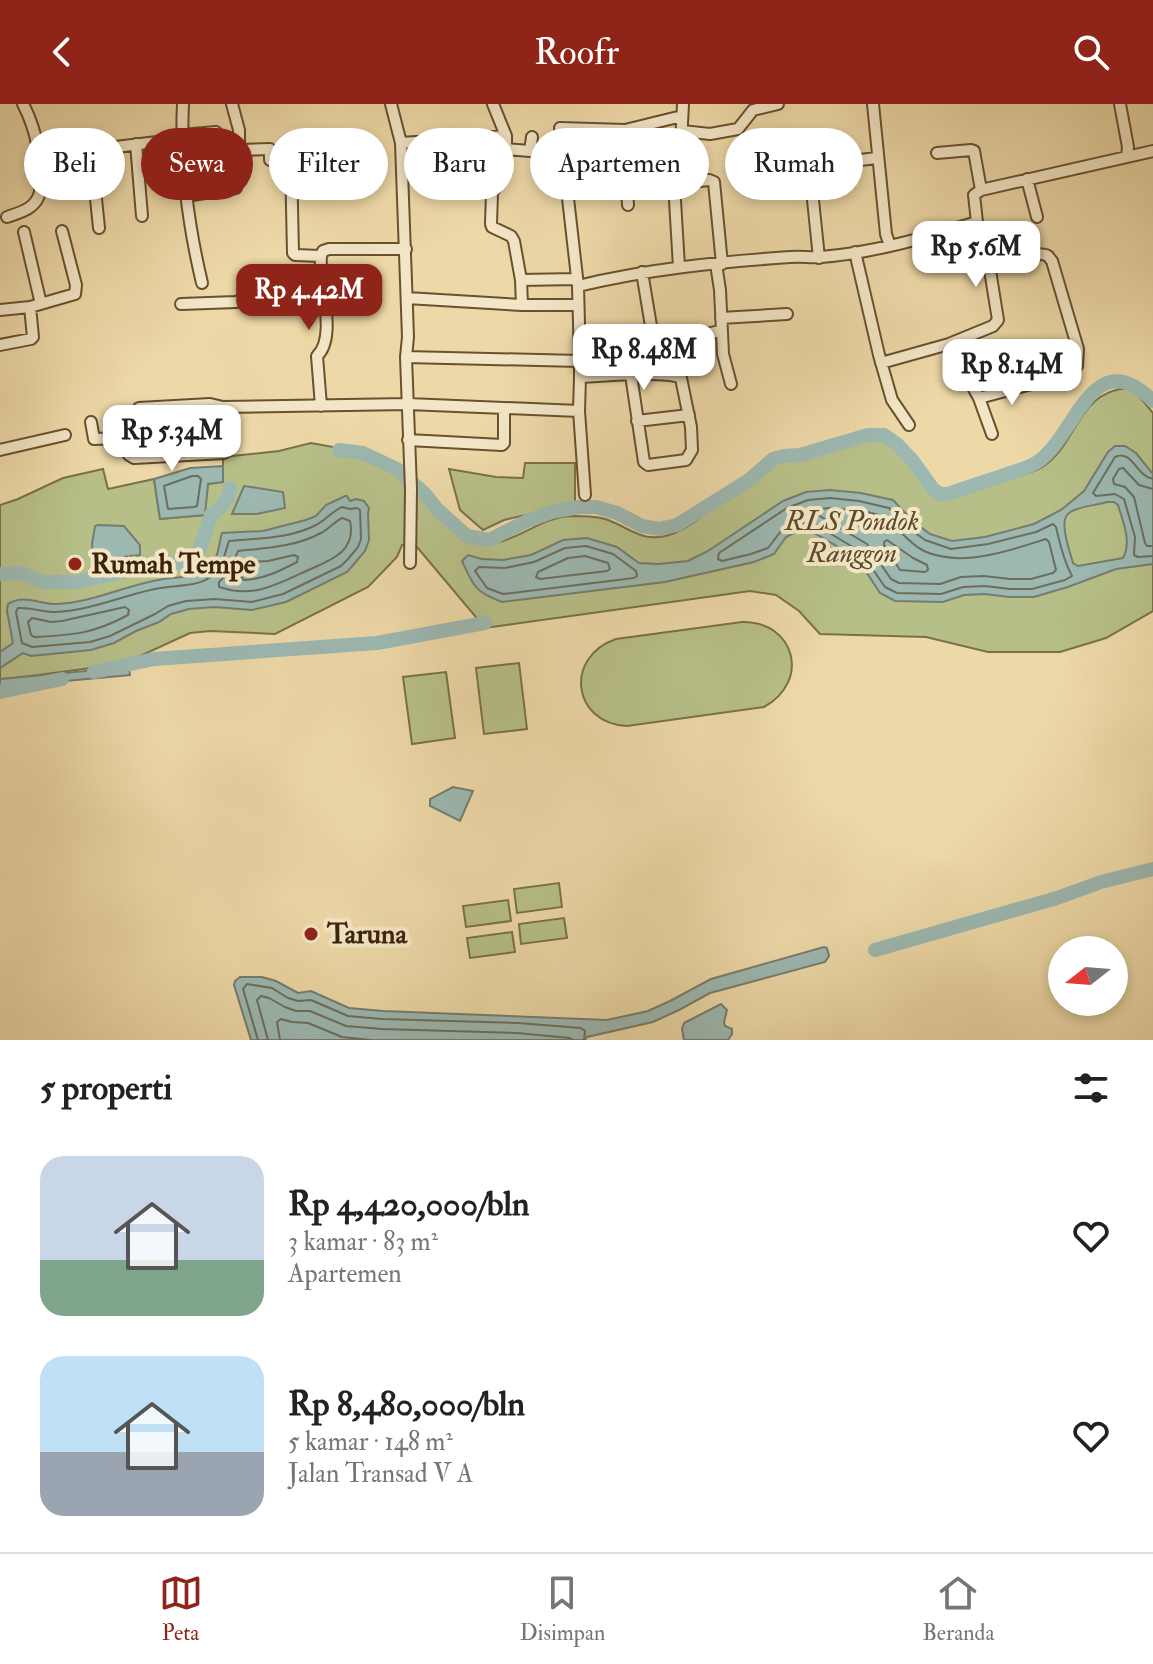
<!DOCTYPE html>
<html lang="id">
<meta charset="utf-8">
<style>
:root{--surface:#fff;--page:#f2f2f2;--text:#222;--muted:#767676;--line:#e0e0e0;--accent:#8f2418}
body{margin:0;font-family:"IM FELL Double Pica",serif;background:var(--page);color:var(--text);height:100vh;display:flex;flex-direction:column;font-size:30px;white-space:nowrap}
*{box-sizing:border-box;margin:0}
p{font-size:26px;color:var(--muted)}
.icon{flex:none;width:44px;height:44px;fill:none;stroke:currentColor;stroke-width:2;stroke-linecap:round;stroke-linejoin:round}
.map{position:relative;height:936px;overflow:hidden}
.panel{display:flex;flex-direction:column;background:var(--surface);flex:1}
.panel>*{flex:none}
.banner{position:absolute;left:24px;top:24px;width:1106px;height:72px;display:flex;gap:16px}
.needle{width:52px;rotate:253deg}
.fabs{position:absolute;left:1048px;top:832px;display:grid;gap:16px}
.fabs a{display:grid;place-items:center;width:80px;height:80px;border-radius:50%;background:var(--surface);box-shadow:0 4px 12px #0003;font-size:40px}
.price{position:absolute;translate:-50% -68px;padding:0 18px;border-radius:16px;background:#fff;color:#222;font-size:26px;line-height:52px;filter:drop-shadow(0 2px 4px #0008)}
.price::after{content:'';position:absolute;left:50%;top:48px;width:24px;height:18px;margin-left:-12px;background:inherit;clip-path:polygon(0 0,100% 0,50% 100%)}
.price.active{background:var(--accent);color:#fff}
ul{padding:0;list-style:none}
li{display:flex;align-items:center;gap:24px;height:200px;padding:0 40px}
li span{display:grid;place-items:center;flex:none;width:224px;height:160px;border-radius:24px;color:#555}
li>.icon{margin-inline-start:auto}
span .icon{width:96px;height:96px;fill:#fffc;stroke-width:1}
li b{font-size:34px}
h2{display:flex;justify-content:space-between;align-items:center;height:96px;padding:0 40px;font-size:34px}
.tag{padding:0 28px;border-radius:36px;background:var(--surface);box-shadow:0 4px 12px #0003;font-size:28px;line-height:72px}
.tag.active{background:var(--accent);color:#fff}
header{display:flex;justify-content:space-between;align-items:center;height:104px;padding:0 40px;background:var(--accent);color:#fff;font-size:36px;font-weight:600}
.tab-bar{display:flex;justify-content:space-around;align-items:center;height:112px;border-top:2px solid var(--line);background:var(--surface);font-size:22px;color:var(--muted)}
.tab-bar a{display:grid;justify-items:center;gap:4px}
.tab-bar .active{color:var(--accent)}
.map>svg:first-child{display:block}
</style>
<header><svg class="icon" aria-label="back" viewBox="0 0 24 24"><path d="M15 5l-7 7 7 7"/></svg>Roofr<svg class="icon" aria-label="search" viewBox="0 0 24 24"><circle cx="10" cy="10" r="6"/><path d="M15 15l6 6"/></svg></header>
<div class="map">
<svg width="1153" height="936" viewBox="0 0 1153 936">
<rect width="100%" height="100%" fill="#edd8a7"/>
<filter id="stains"><feTurbulence type="fractalNoise" baseFrequency=".0025" numOctaves="4"/><feColorMatrix values="0 0 0 0 .2 0 0 0 0 .09 0 0 0 0 .02 0 0 0 .5 -.17"/></filter>
<radialGradient id="worn" r=".72"><stop offset=".6" stop-color="#630" stop-opacity="0"/><stop offset="1" stop-color="#630" stop-opacity=".3"/></radialGradient>
<!-- green -->
<path fill="#b7bf88" stroke="#7a7148" stroke-width="2" d="M1127,284L1139,292L1153,309V507L1106,534L1060,548H988L926,533L820,530L799,507L776,491L750,487L485,524L417,443L402,441L397,453L368,483L275,530L210,527L190,529L138,553L114,561L0,576V401L18,395L63,374L103,365L108,385L154,375L160,415L204,411L208,380L223,377V353L279,347L311,339L339,344L340,351L368,354L394,367L467,436C508,451 533,413 572,412C583,412 598,412 608,416C632,425 643,440 672,430C689,424 703,411 718,400C736,387 754,373 772,360L780,356L804,354L868,335H883L894,344L920,369L930,386L938,393H949C971,387 993,380 1015,373C1024,370 1036,368 1044,362C1078,338 1078,288 1127,284Z
M525,359H575V400L504,416L483,426L460,406L449,365L496,373L523,374Z
M742,518C795,517 811,577 764,603L627,622C572,619 564,553 616,535Z
M519,559L527,625L484,630L476,564Z
M446,568L455,634L412,640L403,573Z
M559,779L562,803L517,809L514,785Z
M508,796L511,817L466,823L463,802Z
M564,814L567,834L521,840L519,820Z
M512,828L515,848L470,854L467,834Z"/>
<!-- water -->
<path fill="#9cb8b1" stroke="#767c6e" stroke-width="2" fill-rule="evenodd" d="M1115,342H1125L1136,349L1153,370V460L1116,465L1068,483L1034,493H1009L985,490L964,491L943,498L895,497L880,489L857,454L814,429L800,426L786,433L774,450L754,458L665,478L502,498C475,488 474,483 462,457L468,451L482,455L503,456L531,451L563,436L587,434L617,443L639,459L658,460L688,457L708,447L783,397L806,388L830,386L861,389L893,396L913,417L930,430L952,437L985,433L1034,420L1061,406L1084,387L1108,348ZM1107,398H1114L1118,401C1123,418 1132,438 1123,454L1078,462L1073,459C1070,448 1058,416 1069,409C1075,403 1098,401 1107,398Z
M223,362V378L208,380L205,411L160,415L154,375L190,364Z
M244,382L283,388L285,404L257,410H232Z
M345,392H347L350,397L356,395L364,397L369,404L368,410L369,436L365,447L354,460L347,468L286,498L252,506L214,503L189,505L171,510L159,518L136,527L114,539L91,546L31,552L23,549L0,564V548L13,539L7,507L8,500C24,490 39,500 56,500C93,499 128,480 164,475C177,473 194,474 206,466C219,458 218,442 222,429L263,427L306,416L316,412L326,401Z
M98,421L124,422L140,441V451L106,455L93,452L92,440L95,422Z
M129,563L130,571L0,583V575Z
M453,683L473,687L460,717L430,702V695Z
M824,843L827,844L829,852L825,858L710,889L679,906L653,918L587,933L585,936H251L234,881L235,877L240,873H262L276,877L298,889L311,887L349,904L383,907L607,916L648,907L670,897L711,875Z
M721,900L727,906L724,918L725,922L732,925V930L728,936H684L682,925L684,919Z"/>
<g fill="none" stroke-linecap="round" stroke-linejoin="round">
<!-- shore -->
<path stroke="#6c6e5d" stroke-width="2" d="M192,372H198L201,375L197,402L194,403L168,405L164,382Z
M1153,375C1136,372 1132,345 1115,353L1093,389L1096,392L1115,390L1124,395L1135,433L1134,451L1138,453L1153,452
M1153,385L1139,381L1123,364L1119,365L1113,375L1114,380L1125,383L1134,393L1145,439L1147,442H1153
M830,394L859,397L889,404L907,423L925,436L951,445L988,440L1036,428L1053,420L1056,423C1060,440 1064,457 1072,472L1065,476L1032,485H1010L985,482L963,483L941,490L897,489L885,483L861,448L818,422L801,418L781,427L768,444L751,450L722,457L718,455L719,449L787,404L808,396Z
M342,403L350,405L357,404L360,406L361,435L358,443L348,455L341,462L283,490L252,498L215,495L186,497L168,502L155,510L110,532L90,538L32,543L22,539L16,508L18,504C31,503 42,508 55,508C90,507 126,490 160,484C175,481 195,483 209,474C223,465 224,451 229,437C259,434 289,435 316,421C326,416 331,408 342,403Z
M830,404C844,406 874,406 885,414C899,424 908,439 924,447C962,464 1008,447 1046,435L1049,438L1056,466L1053,469L1031,475H1010L984,472L961,473L940,480L899,479L891,475L867,440L818,411L819,405Z
M342,414L350,417C357,449 328,457 304,468C274,482 252,494 219,483V478L229,468L238,447C266,444 295,443 321,429C329,425 334,418 342,414Z
M887,436L913,454L927,461L928,466L925,468L900,466L884,441V438Z
M586,442L613,450L636,467L637,472L634,474L503,490L487,484L475,467L479,463L505,464L534,458L565,444Z
M294,451L298,453L297,458C280,467 264,475 244,476L241,473L248,458L268,457Z
M585,452L608,459L610,465L607,467L540,475L536,473L538,468L568,454Z
M125,503L129,506L128,511C93,530 73,531 34,533L31,531L28,518L32,514L51,518L62,517Z
M258,936L243,885L247,880L272,884L288,894L298,897L311,896L348,912L382,915L518,919L581,924L585,927L584,936
M268,936L257,896L261,892L269,894L285,903L296,907H310L346,922L382,925L517,929L570,934L573,936
M280,936L277,918L281,915L292,918L308,919L342,933L370,936"/>
<!-- river -->
<path stroke="#9cb8b1" stroke-width="14" d="M339,346L363,349L397,365L426,391L437,405L467,432L489,436L527,417L552,408L579,403H596L617,409L642,422L659,425L677,421L749,376L773,355L784,352L800,351L868,331H884L897,340L913,357L933,385L940,390H948C967,383 987,377 1007,370C1016,367 1027,364 1036,359C1077,333 1091,236 1153,297
M0,470L22,469L43,478H76L150,462L185,458L198,450L211,411L222,402L228,393L230,384
M94,568L154,555L377,539L485,519
M0,588L62,575
M875,846L1057,794L1101,778L1153,765"/>
<defs>
<path id="minor" d="M183,0C180,60 188,120 202,179
M232,0L239,26V46L270,45V56L291,57L293,149L295,151L321,152L323,147L329,145H406
M391,0L401,39L408,233L406,253L411,385L410,459
M493,0L506,32V45L505,68L492,89L491,120L492,123L511,132L514,137L521,176L522,201
M873,0L886,130L890,142
M1120,0L1128,43L1127,52
M682,27L710,30L738,25L753,6L778,0
M182,31L216,28
M401,39L506,32
M136,40L142,112
M506,45L530,47L532,33
M937,49L971,46L974,47L981,86
M1027,75L1037,113
M674,80L709,76L714,78L722,160
M186,92L236,84
M628,101L626,74L628,64L631,62L672,60
M7,113C21,108 36,105 40,88C41,55 38,29 23,0
M99,124L92,56L94,48L99,45L182,35
M24,128L41,200
M855,148L879,251L892,296L909,321
M321,152C318,179 338,232 317,252L321,302
M819,154L810,67L812,63L818,61L877,54
M716,160L720,186L723,250L731,280
M989,160C1000,157 1038,146 1048,152C1049,153 1050,155 1052,157L1078,245L1077,262
M679,163L674,80L670,49L671,46L681,39L683,0
M642,168L654,240L721,227
M521,176L577,175
M578,182L560,24L625,26L682,12
M407,194L522,201H578
M181,200L236,198L265,189L301,191L323,189
M0,206L30,203L75,190L76,181L62,127
M721,214L787,210
M949,240L993,222L998,216L989,160L977,118L974,91L981,86L1153,47
M0,241L31,235L33,233L30,203
M406,253L580,257L578,182C648,165 719,158 790,153C801,152 811,154 821,153C874,149 926,133 977,118
M580,257V273C601,272 665,266 681,274L691,323L692,346L686,356L648,361L644,358L631,271
M881,259L949,240L979,294L992,330
M580,273L579,307L585,391
M979,294L1035,279
M139,304L210,300L223,303L408,300L579,307
M637,317L689,311
M91,318L94,335L118,334L129,351L134,354L224,349L228,346L229,343L223,303
M408,336L502,341L504,339V304
M0,346L65,331"/>
</defs>
<!-- minor casing -->
<use href="#minor" stroke="#685030" stroke-width="14"/>
<!-- minor -->
<use href="#minor" stroke="#f3e6c6" stroke-width="10"/>
</g>
<!-- markers -->
<g fill="#8f2418" stroke="#f3e6c6" stroke-width="3">
<circle cx="75" cy="460" r="8"/>
<circle cx="311" cy="830" r="8"/>
</g>
<g text-anchor="middle" dominant-baseline="central" stroke-width="8" stroke-linejoin="round" paint-order="stroke">
<!-- park labels -->
<g font-size="28" font-style="italic" fill="#5b4a29" stroke="#f3e6c6">
<text x="852" y="417">RLS Pondok<tspan x="852" dy="32">Ranggon</tspan></text>
</g>
<!-- poi labels -->
<g font-size="28" font-weight="bold" fill="#3c2309" stroke="#f3e6c6" text-anchor="start">
<text x="91" y="460">Rumah Tempe</text>
<text x="327" y="830">Taruna</text>
</g>
</g>
<rect width="100%" height="100%" filter="url(#stains)"/>
<rect width="100%" height="100%" fill="url(#worn)"/>
</svg>
<div class="fabs">
<a><svg class="needle" viewBox="-14 -14 28 28"><path d="M0-13l5 13h-10z" fill="#e53935"/><path d="M0 13l5-13h-10z" fill="#767676"/></svg></a>
</div>
<b class="price" style="left:976px;top:185px">Rp 5.6M</b>
<b class="price active" style="left:309px;top:228px">Rp 4.42M</b>
<b class="price" style="left:644px;top:288px">Rp 8.48M</b>
<b class="price" style="left:1012px;top:303px">Rp 8.14M</b>
<b class="price" style="left:172px;top:369px">Rp 5.34M</b>
<div class="banner">
<a class="tag">Beli</a>
<a class="tag active">Sewa</a>
<a class="tag">Filter</a>
<a class="tag">Baru</a>
<a class="tag">Apartemen</a>
<a class="tag">Rumah</a>
</div>
</div>
<section class="panel">
<h2>5 properti<svg class="icon" aria-label="filters" viewBox="0 0 24 24"><path d="M4 7h16M4 17h16"/><circle cx="9" cy="7" r="2"/><circle cx="15" cy="17" r="2"/></svg></h2>
<ul>
<li><span style="background:linear-gradient(#c9d6e8 65%,#7fa58c 0)"><svg class="icon" aria-label="home" viewBox="0 0 24 24"><path d="M3 11l9-7 9 7M6 9v11h12V9"/></svg></span><div><b>Rp 4,420,000/bln</b><p>3 kamar · 83 m²</p><p>Apartemen</p></div><svg class="icon" aria-label="heart" viewBox="0 0 24 24"><path d="M12 20l-8-8c-3-5 5-10 8-4 3-6 11-1 8 4z"/></svg></li>
<li><span style="background:linear-gradient(#bfe0f5 60%,#9aa5b1 0)"><svg class="icon" aria-label="home" viewBox="0 0 24 24"><path d="M3 11l9-7 9 7M6 9v11h12V9"/></svg></span><div><b>Rp 8,480,000/bln</b><p>5 kamar · 148 m²</p><p>Jalan Transad V A</p></div><svg class="icon" aria-label="heart" viewBox="0 0 24 24"><path d="M12 20l-8-8c-3-5 5-10 8-4 3-6 11-1 8 4z"/></svg></li>
</ul>
</section>
<nav class="tab-bar">
<a class="active"><svg class="icon" aria-label="map" viewBox="0 0 24 24"><path d="M3 6l6-2 6 2 6-2v14l-6 2-6-2-6 2zM9 4v14M15 6v14"/></svg>Peta</a>
<a><svg class="icon" aria-label="saved" viewBox="0 0 24 24"><path d="M7 4h10v16l-5-4-5 4z"/></svg>Disimpan</a>
<a><svg class="icon" aria-label="home" viewBox="0 0 24 24"><path d="M3 11l9-7 9 7M6 9v11h12V9"/></svg>Beranda</a>
</nav>
